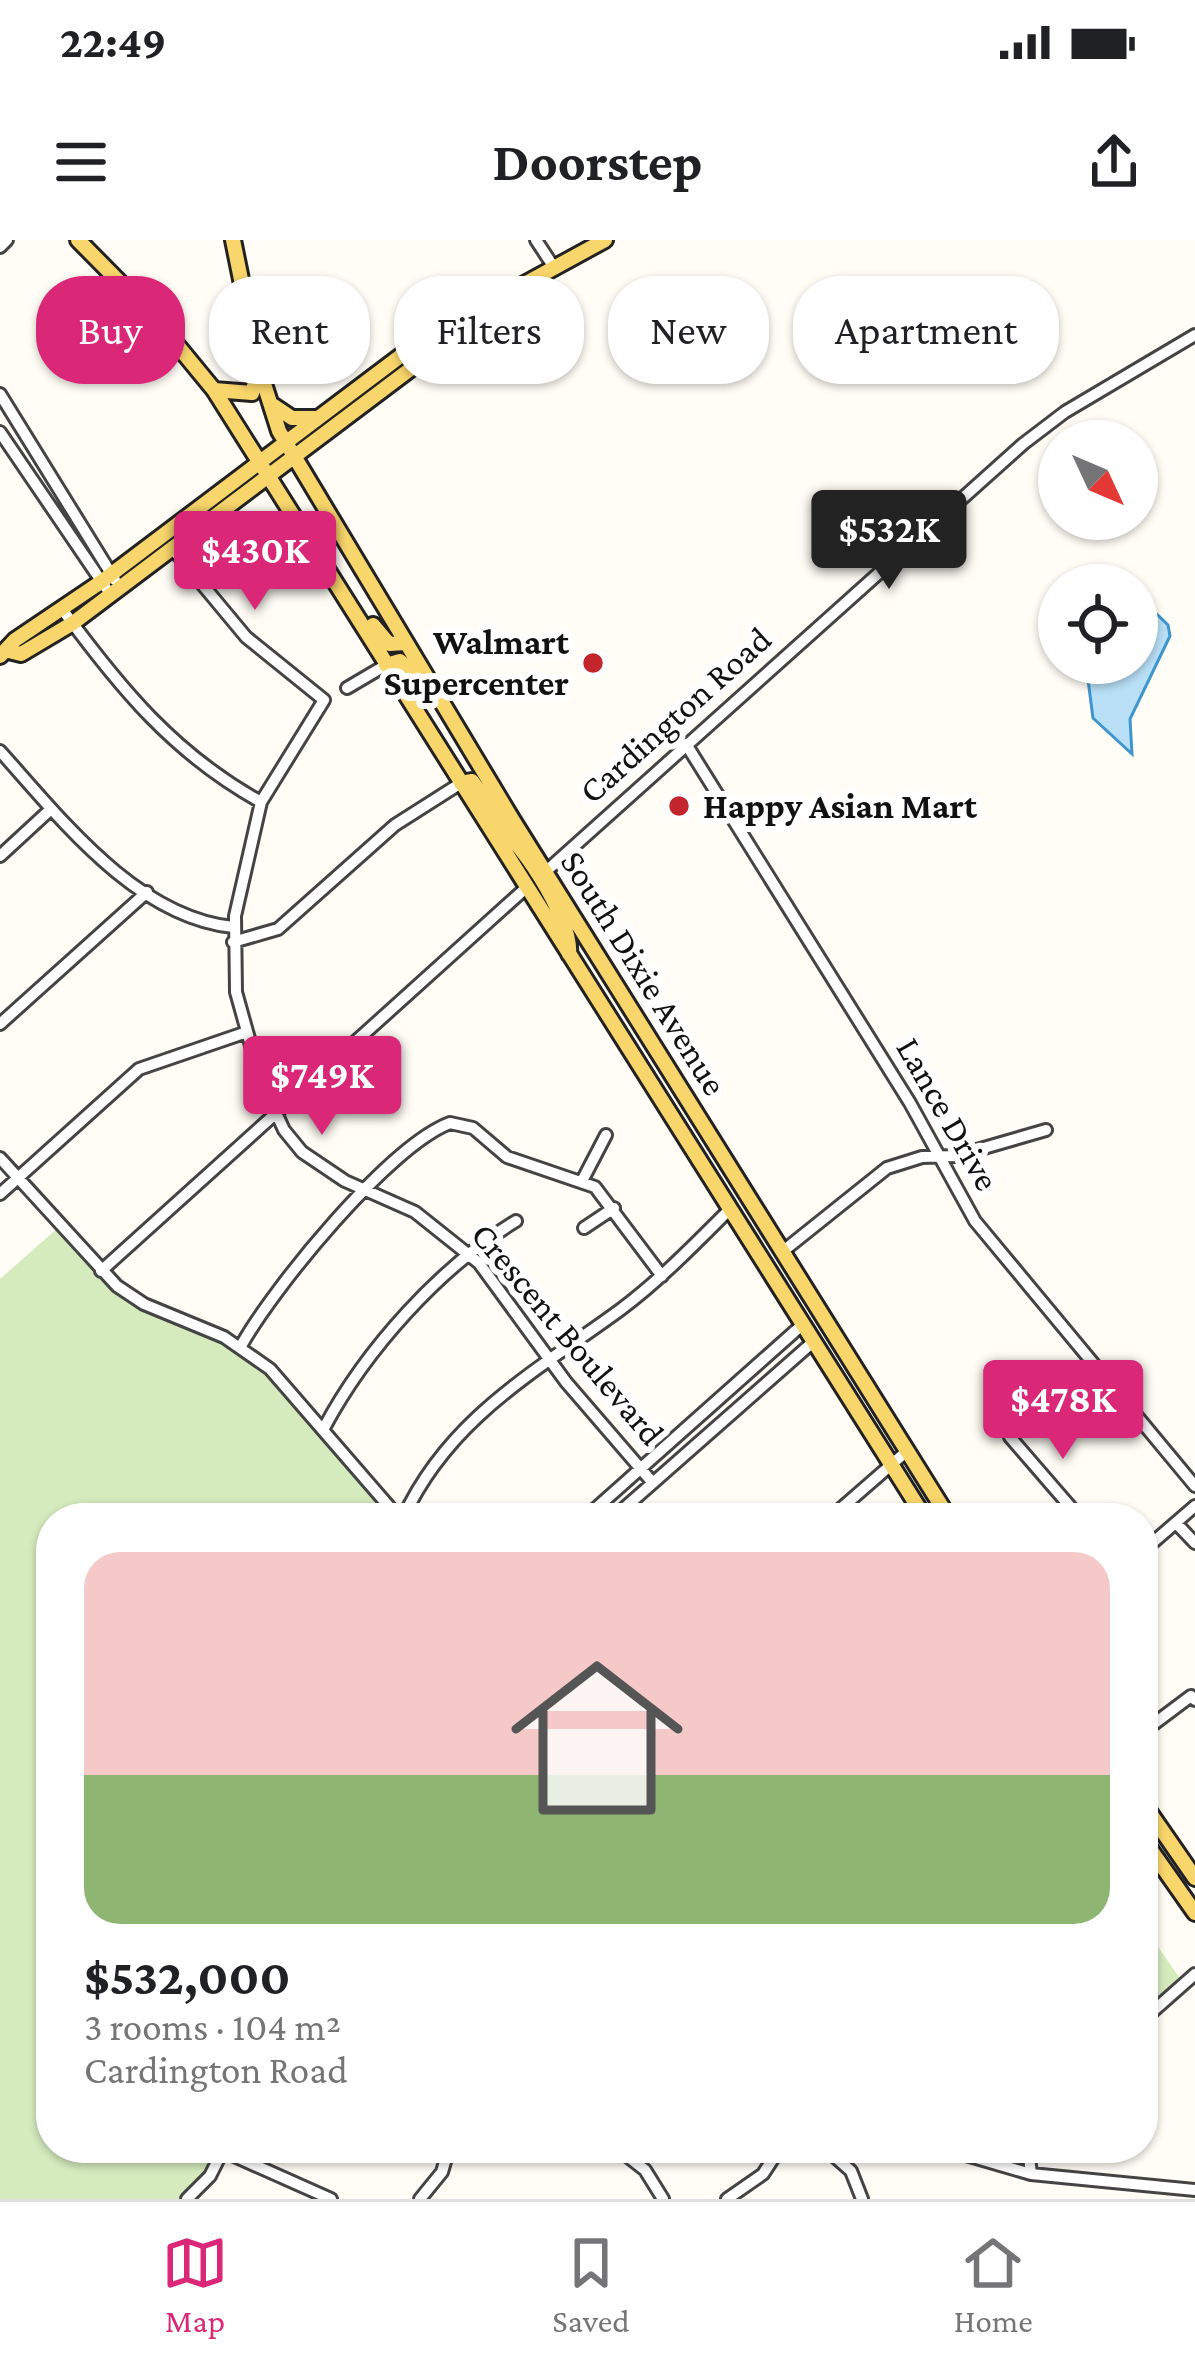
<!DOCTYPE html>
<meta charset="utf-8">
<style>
:root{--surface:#fff;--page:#f6f6f6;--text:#202124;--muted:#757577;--line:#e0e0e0;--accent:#db2777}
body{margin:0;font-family:"Crimson Pro",serif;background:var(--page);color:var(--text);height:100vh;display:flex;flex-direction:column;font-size:45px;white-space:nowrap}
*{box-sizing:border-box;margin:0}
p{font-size:39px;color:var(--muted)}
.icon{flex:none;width:66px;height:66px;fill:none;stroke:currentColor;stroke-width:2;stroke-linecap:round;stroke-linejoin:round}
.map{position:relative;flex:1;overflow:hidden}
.sheet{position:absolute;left:36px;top:1263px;width:1122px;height:660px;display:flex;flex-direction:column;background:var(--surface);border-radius:48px;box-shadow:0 3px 9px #0004}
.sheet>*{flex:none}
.guide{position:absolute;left:36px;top:36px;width:1125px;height:108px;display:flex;gap:24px}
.needle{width:78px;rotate:134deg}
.fabs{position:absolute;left:1038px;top:180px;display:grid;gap:24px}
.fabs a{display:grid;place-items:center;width:120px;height:120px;border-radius:50%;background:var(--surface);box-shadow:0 3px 9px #0004;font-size:60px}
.price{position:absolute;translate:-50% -102px;padding:0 27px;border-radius:12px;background:var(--accent);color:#fff;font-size:39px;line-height:78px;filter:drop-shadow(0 3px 6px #0008)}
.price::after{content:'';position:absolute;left:50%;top:72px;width:36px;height:27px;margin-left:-18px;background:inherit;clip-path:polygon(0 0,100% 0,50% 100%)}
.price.active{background:#222;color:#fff}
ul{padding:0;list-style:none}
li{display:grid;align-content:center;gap:24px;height:636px;padding:0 48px}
li span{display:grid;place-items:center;height:372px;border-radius:36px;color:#555}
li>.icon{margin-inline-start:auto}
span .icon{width:216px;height:216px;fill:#fffc;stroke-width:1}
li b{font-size:51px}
.tag{padding:0 42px;border-radius:48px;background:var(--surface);box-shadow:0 3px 9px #0004;font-size:42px;line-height:108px}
.tag.active{background:var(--accent);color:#fff}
.status{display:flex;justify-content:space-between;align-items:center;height:84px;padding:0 60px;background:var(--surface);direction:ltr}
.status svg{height:33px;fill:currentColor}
header{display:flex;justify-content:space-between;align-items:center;height:156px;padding:0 48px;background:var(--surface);font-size:54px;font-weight:700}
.tabs{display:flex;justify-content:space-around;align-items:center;height:168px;border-top:3px solid var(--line);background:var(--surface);font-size:33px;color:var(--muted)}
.tabs a{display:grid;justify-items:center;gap:6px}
.tabs .active{color:var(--accent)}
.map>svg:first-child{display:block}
</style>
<div class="status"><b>22:49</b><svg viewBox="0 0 49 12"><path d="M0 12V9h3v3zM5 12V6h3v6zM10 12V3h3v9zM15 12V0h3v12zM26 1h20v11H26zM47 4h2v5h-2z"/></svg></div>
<header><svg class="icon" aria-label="menu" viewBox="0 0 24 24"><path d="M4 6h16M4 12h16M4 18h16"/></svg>Doorstep<svg class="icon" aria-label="share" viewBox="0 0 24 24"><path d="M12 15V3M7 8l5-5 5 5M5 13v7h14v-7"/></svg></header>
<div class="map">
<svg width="1195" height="1959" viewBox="0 0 1195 1959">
<rect width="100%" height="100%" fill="#fffdf5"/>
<!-- green -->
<path fill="#d5ebbd" d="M60,986L117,1046L255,1116L399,1278H51V1908H224L187,1959H0V1039Z
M1145,1688L1179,1737L1143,1773V1690Z"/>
<!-- water -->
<path fill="#b9e0f7" stroke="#3f96cf" stroke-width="3" d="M1137,355L1168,385L1170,396L1130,479L1132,514L1093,478L1087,432L1092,423H1137Z"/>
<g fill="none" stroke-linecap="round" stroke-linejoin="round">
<defs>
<path id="minor" d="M536,0L555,29
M0,7L7,0
M0,154L115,340
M0,192L106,348
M172,308L246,397L324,460L261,562L235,676L236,752L260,838L284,890L302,912L345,941L415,972L479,1023L566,1142L653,1243
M62,369C120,448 174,514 261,562
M347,448L386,425
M686,504L910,863L975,981L1195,1246
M0,511C61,579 136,677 233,687
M0,616L51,569
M543,634L1023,204L1065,172L1195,95
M233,702L278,689L395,585L461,543
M0,784L147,652
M0,918L117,1046L144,1064L224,1097L270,1129L399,1278
M582,941L606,895
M0,954L139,829L244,793
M584,988L614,968
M782,1012L887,928L922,917L956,916L1046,890
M101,1031L527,647
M241,1106C273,1048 389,906 450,883L473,888L507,917L595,947L662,1036
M324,1188C366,1109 440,1027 516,981
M1010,1197L1080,1278
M403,1278C449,1178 535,1132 620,1070C660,1040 694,1005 729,970
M585,1278L802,1085
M613,1278L813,1102
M830,1278L907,1211
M1176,1283L1195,1303
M1143,1311L1195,1266
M1143,1492L1191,1456L1195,1460
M1143,1780L1195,1734
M617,1908L645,1930L663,1959
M825,1908L851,1931L862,1959
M942,1908L1031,1934L1195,1950
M1028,1908L1031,1934
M223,1911L331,1959
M187,1959L210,1936L224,1908
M420,1959L442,1932L449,1908
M727,1959L763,1934L780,1908"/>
<path id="major" d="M78,0L154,77L214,150L925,1278
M233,0L259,128L279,191L512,579L949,1278
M214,150L252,153L258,132
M271,164L292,178H315
M373,385L389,404L406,403
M9,411L21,414L73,383L433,112L490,76L515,51
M0,416L15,400L101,342L455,75L486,55L519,47L605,0
M386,425L400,421L425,445
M461,543L472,541L490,566L507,576
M486,576C517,592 573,679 569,714
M1143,1563L1195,1638
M1143,1599L1195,1673"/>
</defs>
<!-- minor casing -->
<use href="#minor" stroke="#444" stroke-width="16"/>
<!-- major casing -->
<use href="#major" stroke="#222" stroke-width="20"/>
<!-- minor -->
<use href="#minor" stroke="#fff" stroke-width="10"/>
<!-- major -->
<use href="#major" stroke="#f9d66b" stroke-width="14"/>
</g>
<!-- markers -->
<g fill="#c4262e" stroke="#fff" stroke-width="4.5">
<circle cx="593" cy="423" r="12"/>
<circle cx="679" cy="566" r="12"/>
</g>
<g text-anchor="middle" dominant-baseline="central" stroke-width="12" stroke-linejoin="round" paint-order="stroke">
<!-- poi labels -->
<g font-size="36" font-weight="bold" fill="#111" stroke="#fff" text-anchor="end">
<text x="569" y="402">Walmart<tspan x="569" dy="41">Supercenter</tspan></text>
<text x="703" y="566" text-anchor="start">Happy Asian Mart</text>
</g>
<!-- street labels -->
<g font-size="36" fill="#111" stroke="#fff">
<text transform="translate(675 475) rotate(-42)">Cardington Road</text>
<text transform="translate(644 733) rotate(58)">South Dixie Avenue</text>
<text transform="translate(948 874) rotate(60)">Lance Drive</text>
<text transform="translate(568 1094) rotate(50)">Crescent Boulevard</text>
</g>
</g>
</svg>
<div class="fabs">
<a><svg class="needle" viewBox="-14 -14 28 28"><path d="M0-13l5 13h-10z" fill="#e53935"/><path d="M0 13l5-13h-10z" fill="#757577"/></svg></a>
<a><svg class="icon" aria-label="locate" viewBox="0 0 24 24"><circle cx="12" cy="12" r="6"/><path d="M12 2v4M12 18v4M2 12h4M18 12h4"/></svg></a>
</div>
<b class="price active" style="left:889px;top:352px">$532K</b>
<b class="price" style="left:255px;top:373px">$430K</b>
<b class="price" style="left:322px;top:898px">$749K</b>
<b class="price" style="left:1063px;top:1222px">$478K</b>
<div class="guide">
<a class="tag active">Buy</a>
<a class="tag">Rent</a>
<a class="tag">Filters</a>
<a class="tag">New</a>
<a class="tag">Apartment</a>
</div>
<section class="sheet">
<ul>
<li><span style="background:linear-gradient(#f6c9c9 60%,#8fb573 0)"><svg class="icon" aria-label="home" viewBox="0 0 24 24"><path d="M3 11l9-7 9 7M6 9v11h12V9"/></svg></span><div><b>$532,000</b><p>3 rooms · 104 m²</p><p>Cardington Road</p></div></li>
</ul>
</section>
</div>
<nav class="tabs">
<a class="active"><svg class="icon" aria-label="map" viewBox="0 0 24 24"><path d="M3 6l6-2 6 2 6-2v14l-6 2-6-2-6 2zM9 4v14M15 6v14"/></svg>Map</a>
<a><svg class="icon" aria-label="saved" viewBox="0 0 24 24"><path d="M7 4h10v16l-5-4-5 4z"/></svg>Saved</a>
<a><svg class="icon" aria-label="home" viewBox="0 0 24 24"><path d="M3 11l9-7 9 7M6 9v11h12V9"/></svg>Home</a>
</nav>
